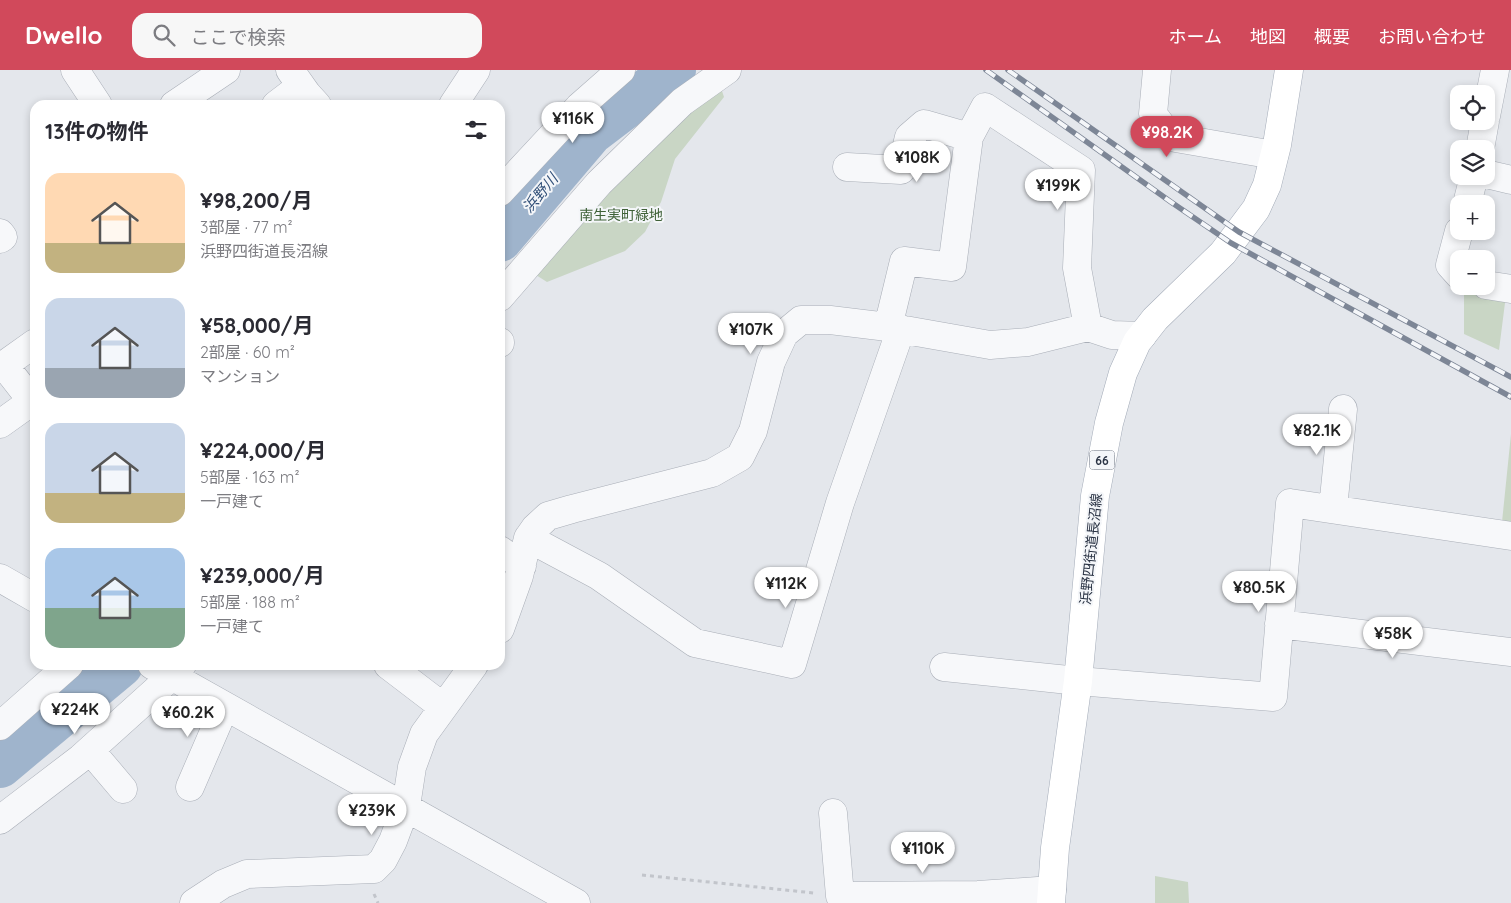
<!DOCTYPE html>
<html lang="ja">
<meta charset="utf-8">
<style>
:root{--surface:#fff;--page:#f7f7f7;--text:#2b2b33;--muted:#7c7c81;--accent:#d1495b}
body{margin:0;font-family:Quicksand,"Noto Sans JP",sans-serif;background:var(--page);color:var(--text);height:100vh;display:flex;flex-direction:column;font-size:19px;white-space:nowrap}
*{box-sizing:border-box;margin:0}
p{font-size:16px;color:var(--muted)}
.icon{flex:none;width:28px;height:28px;fill:none;stroke:currentColor;stroke-width:2;stroke-linecap:round;stroke-linejoin:round}
.map{position:relative;flex:1;overflow:hidden}
.sheet{position:absolute;left:30px;top:30px;width:475px;height:570px;display:flex;flex-direction:column;background:var(--surface);border-radius:15px;box-shadow:0 2px 8px #0003}
.sheet>*{flex:none}
.controls{position:absolute;left:1450px;top:15px;display:grid;gap:10px}
.controls a{display:grid;place-items:center;width:45px;height:45px;border-radius:10px;background:var(--surface);box-shadow:0 2px 8px #0003;font-size:25px}
.price{position:absolute;translate:-50% -42px;padding:0 11px;border-radius:18px;background:#fff;color:#222;font-size:16px;line-height:32px;filter:drop-shadow(0 1px 2px #0008)}
.price::after{content:'';position:absolute;left:50%;top:30px;width:15px;height:11px;margin-left:-8px;background:inherit;clip-path:polygon(0 0,100% 0,50% 100%)}
.price.on{background:var(--accent);color:#fff}
ul{padding:0;list-style:none}
li{display:flex;align-items:center;gap:15px;height:125px;padding:0 15px}
li span{display:grid;place-items:center;flex:none;width:140px;height:100px;border-radius:15px;color:#555}
li>.icon{margin-inline-start:auto}
span .icon{width:60px;height:60px;fill:#fffc;stroke-width:1}
li b{font-size:21px}
h2{display:flex;justify-content:space-between;align-items:center;height:60px;padding:0 15px;font-size:21px}
header{display:flex;align-items:center;gap:30px;box-sizing:border-box;height:70px;padding:0 25px;background:var(--accent);color:#fff}
header strong{font-size:24px}
nav{display:flex;gap:28px;margin-inline-start:auto;font-size:18px}
.search{width:350px;height:45px;background:var(--page);display:flex;align-items:center;gap:12px;box-sizing:border-box;padding:0 18px;border-radius:15px;color:var(--muted);font-size:19px}
.map>svg:first-child{display:block}
</style>
<header>
<strong>Dwello</strong>
<div class="search"><svg class="icon" aria-label="search" viewBox="0 0 24 24"><circle cx="10" cy="10" r="6"/><path d="M15 15l6 6"/></svg>ここで検索</div>
<nav><a>ホーム</a><a>地図</a><a>概要</a><a>お問い合わせ</a></nav>
</header>
<div class="map">
<svg width="1511" height="833" viewBox="0 0 1511 833">
<rect width="100%" height="100%" fill="#e4e7ec"/>
<!-- park -->
<path fill="#c9d6c5" d="M720,15L724,27L675,89L661,132L645,162L625,181L547,212L536,205L618,103Z
M1464,218L1506,225L1499,280L1464,264Z
M1511,364V453L1502,452Z
M1155,806L1188,812L1189,833H1155Z"/>
<g fill="none" stroke-linecap="round" stroke-linejoin="round">
<!-- river -->
<path stroke="#9fb4cc" stroke-width="44" d="M500,170L591,63L674,0
M0,696L121,595"/>
<defs>
<path id="minor" d="M75,0L98,35
M290,0L307,24L317,35
M1157,0L1153,44L1170,67L1274,85
M174,35L226,0
M276,35L301,16
M453,35L476,0
M1486,46L1495,0
M1480,79L1485,51
M847,97L901,100L909,67L924,54L969,67
M1486,104L1511,110
M500,122L579,37L621,0
M1467,134L1474,106
M0,163L3,167L0,169
M1459,205L1450,195L1459,161
M1486,215L1511,219
M500,227L599,113L682,32L727,0
M888,257L904,191L952,197L969,67L985,37L1081,100L1077,198L1088,257
M500,272V273
M32,331L4,295L35,273
M0,354L35,329
M1333,438L1343,339
M528,468L599,506L695,573L792,594L840,433L901,259
M500,480L522,496
M0,508L35,528
M1279,554L1511,582
M500,559L519,506L528,468L535,458L548,446L572,439L712,403L740,387L753,361L771,292L784,264L801,250H830L888,257L990,275L1028,272L1088,257L1112,265L1142,266
M152,595L576,833
M388,595L443,637
M944,597L1078,611L1273,627L1290,433L1511,466
M0,656L69,595
M90,680L123,719
M190,717L225,636
M833,743L840,826L978,825L1052,820
M0,750L81,688L172,606L182,595
M194,833L223,814L247,804L374,799L383,790L393,771L406,736L412,697L424,664L474,595"/>
<path id="major" d="M1051,833L1055,778L1078,611L1095,426L1109,353L1123,303L1137,272L1155,249L1223,183L1256,139L1267,115L1277,75L1289,0"/>
</defs>
<!-- minor casing -->
<use href="#minor" stroke="#a9aeb7" stroke-width="29"/>
<!-- major casing -->
<use href="#major" stroke="#a3abb8" stroke-width="29"/>
<!-- path -->
<path stroke="#c2c5cb" stroke-width="3" stroke-dasharray="4 4" stroke-linecap="butt" d="M642,805L814,823
M374,824L378,833"/>
<!-- minor -->
<use href="#minor" stroke="#f7f8fa" stroke-width="28"/>
<!-- major -->
<use href="#major" stroke="#fff" stroke-width="28"/>
<defs>
<path id="rail" d="M986,0L1171,132L1231,173L1511,327
M1008,0L1239,162L1511,307"/>
</defs>
<!-- rail casing -->
<use href="#rail" stroke="#7d8696" stroke-width="5.5"/>
<!-- rail -->
<use href="#rail" stroke="#f4f6f9" stroke-width="4" stroke-dasharray="11" stroke-linecap="butt"/>
</g>
<g text-anchor="middle" dominant-baseline="central" stroke-width="4" stroke-linejoin="round" paint-order="stroke">
<!-- shield labels -->
<rect fill="#f4f6f9" stroke="#676e7b" stroke-width="1" x="1089.5" y="380.5" width="25" height="19" rx="4"/>
<g font-size="12" font-weight="bold" fill="#2b3445">
<text x="1102" y="390">66</text>
</g>
<!-- park labels -->
<g font-size="14" fill="#3f6138" stroke="#f4f6f9">
<text x="621" y="145">南生実町緑地</text>
</g>
<!-- street labels -->
<g font-size="14" fill="#2b3445" stroke="#f4f6f9">
<text transform="translate(1091 479) rotate(-84)">浜野四街道長沼線</text>
</g>
<!-- water labels -->
<g font-size="15" font-style="italic" fill="#34527a" stroke="#f4f6f9">
<text transform="translate(540 123) rotate(-50)">浜野川</text>
</g>
</g>
</svg>
<div class="controls">
<a><svg class="icon" aria-label="locate" viewBox="0 0 24 24"><circle cx="12" cy="12" r="6"/><path d="M12 2v4M12 18v4M2 12h4M18 12h4"/></svg></a>
<a><svg class="icon" aria-label="layers" viewBox="0 0 24 24"><path d="M12 4l9 5-9 5-9-5zM3 14l9 5 9-5"/></svg></a>
<a>+</a>
<a>−</a>
</div>
<b class="price" style="left:573px;top:74px">¥116K</b>
<b class="price on" style="left:1167px;top:88px">¥98.2K</b>
<b class="price" style="left:917px;top:113px">¥108K</b>
<b class="price" style="left:1058px;top:141px">¥199K</b>
<b class="price" style="left:751px;top:285px">¥107K</b>
<b class="price" style="left:1317px;top:386px">¥82.1K</b>
<b class="price" style="left:786px;top:539px">¥112K</b>
<b class="price" style="left:1259px;top:543px">¥80.5K</b>
<b class="price" style="left:1393px;top:589px">¥58K</b>
<b class="price" style="left:75px;top:665px">¥224K</b>
<b class="price" style="left:188px;top:668px">¥60.2K</b>
<b class="price" style="left:372px;top:766px">¥239K</b>
<b class="price" style="left:923px;top:804px">¥110K</b>
<section class="sheet">
<h2>13件の物件<svg class="icon" aria-label="filters" viewBox="0 0 24 24"><path d="M4 7h16M4 17h16"/><circle cx="9" cy="7" r="2"/><circle cx="15" cy="17" r="2"/></svg></h2>
<ul>
<li><span style="background:linear-gradient(#ffd9b3 70%,#c2b280 0)"><svg class="icon" aria-label="home" viewBox="0 0 24 24"><path d="M3 11l9-7 9 7M6 9v11h12V9"/></svg></span><div><b>¥98,200/月</b><p>3部屋 · 77 m²</p><p>浜野四街道長沼線</p></div></li>
<li><span style="background:linear-gradient(#c9d6e8 70%,#9aa5b1 0)"><svg class="icon" aria-label="home" viewBox="0 0 24 24"><path d="M3 11l9-7 9 7M6 9v11h12V9"/></svg></span><div><b>¥58,000/月</b><p>2部屋 · 60 m²</p><p>マンション</p></div></li>
<li><span style="background:linear-gradient(#c9d6e8 70%,#c2b280 0)"><svg class="icon" aria-label="home" viewBox="0 0 24 24"><path d="M3 11l9-7 9 7M6 9v11h12V9"/></svg></span><div><b>¥224,000/月</b><p>5部屋 · 163 m²</p><p>一戸建て</p></div></li>
<li><span style="background:linear-gradient(#a9c7e8 60%,#7fa58c 0)"><svg class="icon" aria-label="home" viewBox="0 0 24 24"><path d="M3 11l9-7 9 7M6 9v11h12V9"/></svg></span><div><b>¥239,000/月</b><p>5部屋 · 188 m²</p><p>一戸建て</p></div></li>
</ul>
</section>
</div>
